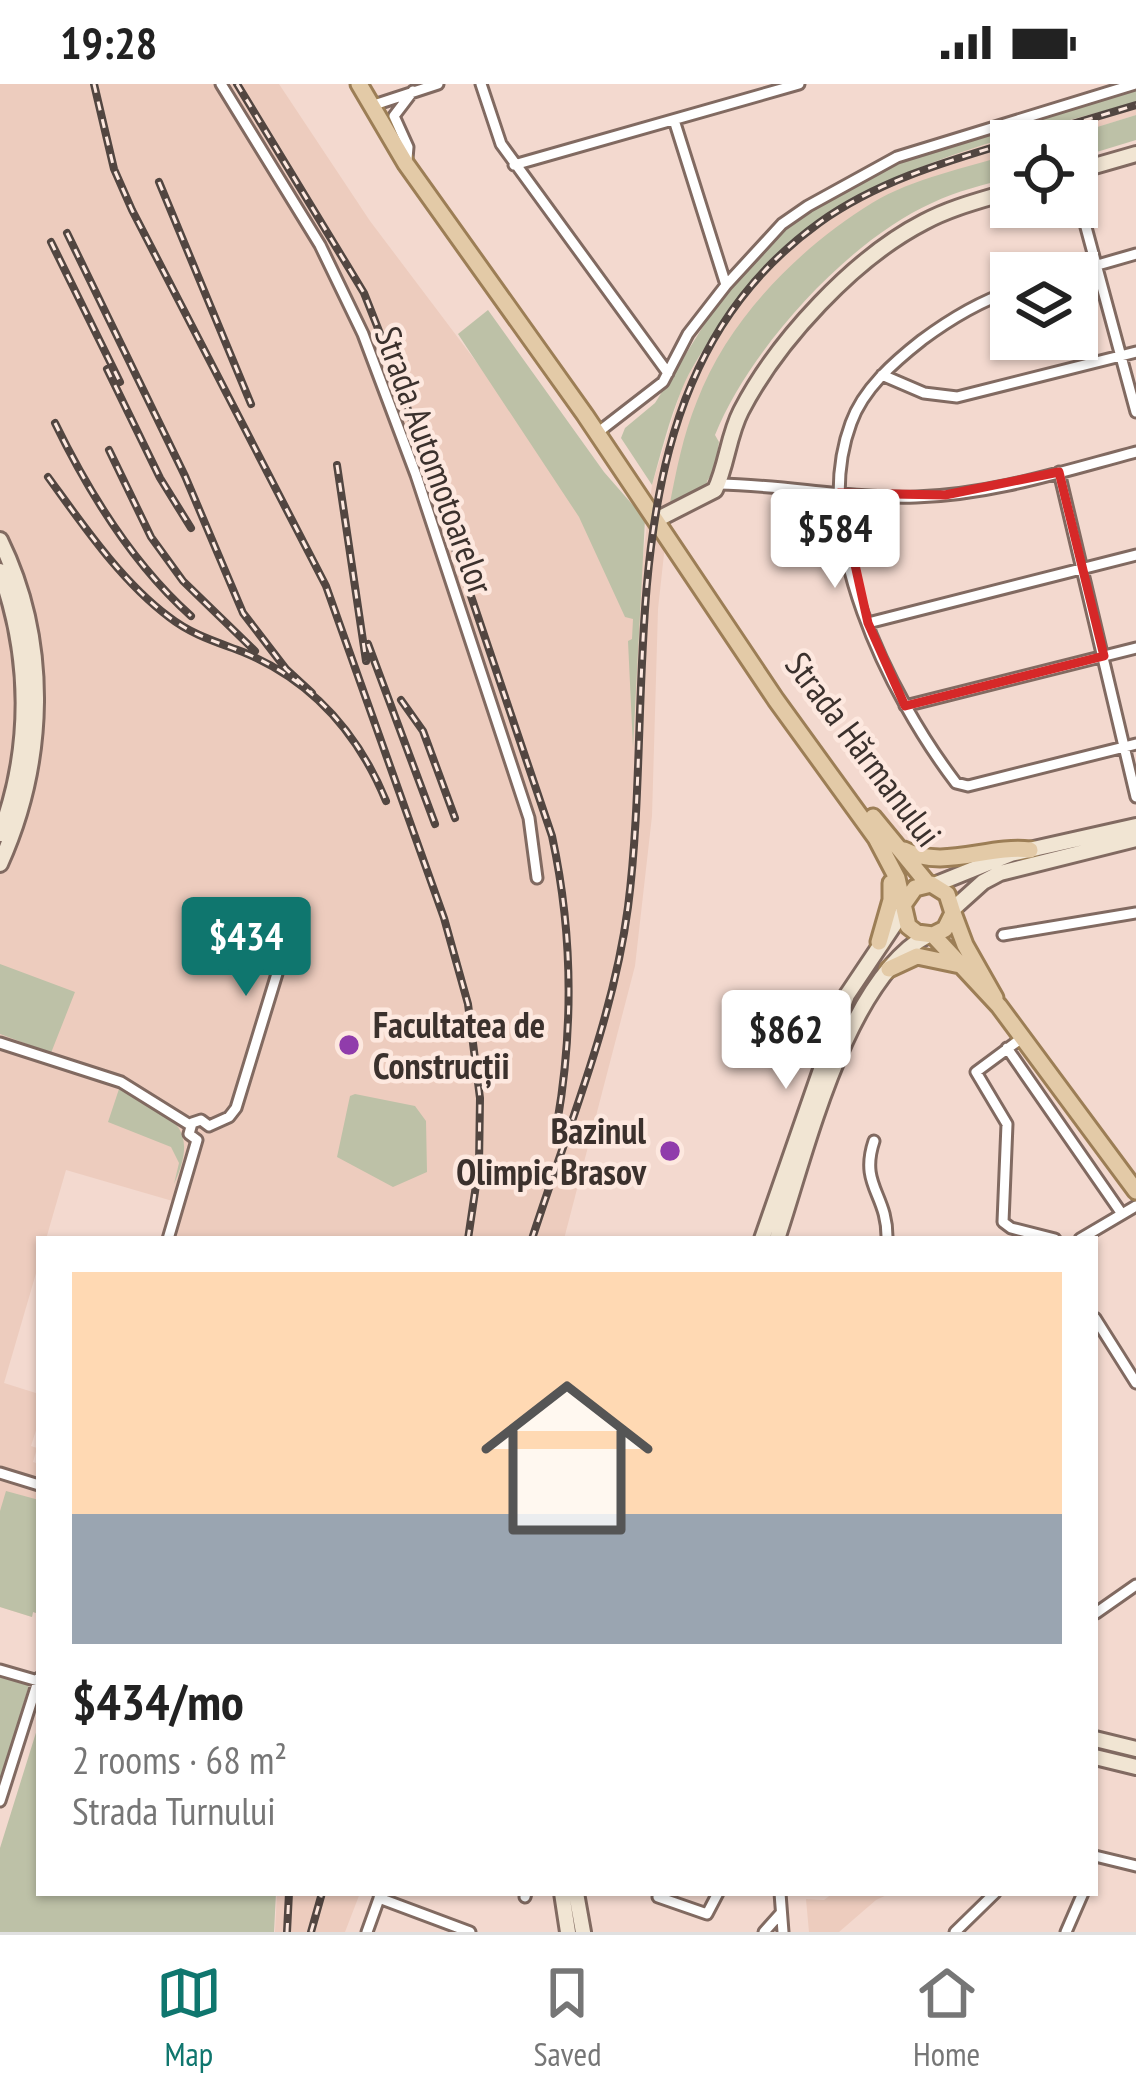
<!DOCTYPE html>
<meta charset="utf-8">
<style>
:root{--surface:#fff;--page:#f6f6f6;--text:#222;--muted:#767676;--line:#e0e0e0;--accent:#0f766e}
body{margin:0;font-family:"PT Sans Narrow",sans-serif;background:var(--page);color:var(--text);height:100vh;display:flex;flex-direction:column;font-size:45px;white-space:nowrap}
*{box-sizing:border-box;margin:0}
p{font-size:39px;color:var(--muted)}
.icon{flex:none;width:66px;height:66px;fill:none;stroke:currentColor;stroke-width:2;stroke-linecap:round;stroke-linejoin:round}
.map{position:relative;flex:1;overflow:hidden}
.drawer{position:absolute;left:36px;top:1152px;width:1062px;height:660px;display:flex;flex-direction:column;background:var(--surface);border-radius:0px;box-shadow:0 3px 9px #0004}
.drawer>*{flex:none}
.tools{position:absolute;left:990px;top:36px;display:grid;gap:24px}
.tools a{display:grid;place-items:center;width:108px;height:108px;border-radius:0px;background:var(--surface);box-shadow:0 3px 9px #0004;font-size:60px}
.price{position:absolute;translate:-50% -102px;padding:0 27px;border-radius:12px;background:#fff;color:#222;font-size:39px;line-height:78px;filter:drop-shadow(0 3px 6px #0008)}
.price::after{content:'';position:absolute;left:50%;top:72px;width:36px;height:27px;margin-left:-18px;background:inherit;clip-path:polygon(0 0,100% 0,50% 100%)}
.price.on{background:var(--accent);color:#fff}
ul{padding:0;list-style:none}
li{display:grid;align-content:center;gap:24px;height:636px;padding:0 36px}
li span{display:grid;place-items:center;height:372px;border-radius:0px;color:#555}
li>.icon{margin-inline-start:auto}
span .icon{width:216px;height:216px;fill:#fffc;stroke-width:1}
li b{font-size:51px}
.status{display:flex;justify-content:space-between;align-items:center;height:84px;padding:0 60px;background:var(--surface);direction:ltr}
.status svg{height:33px;fill:currentColor}
.dock{display:flex;justify-content:space-around;align-items:center;height:168px;border-top:3px solid var(--line);background:var(--surface);font-size:33px;color:var(--muted)}
.dock a{display:grid;justify-items:center;gap:6px}
.dock .on{color:var(--accent)}
.map>svg:first-child{display:block}
</style>
<div class="status"><b>19:28</b><svg viewBox="0 0 49 12"><path d="M0 12V9h3v3zM5 12V6h3v6zM10 12V3h3v9zM15 12V0h3v12zM26 1h20v11H26zM47 4h2v5h-2z"/></svg></div>
<div class="map">
<svg width="1136" height="1848" viewBox="0 0 1136 1848">
<rect width="100%" height="100%" fill="#f3d9cf"/>
<!-- built -->
<path fill="#edccbe" d="M0,0H279L370,137L502,312L612,477L636,528L652,401L683,300L740,206L814,137L883,97L973,64L1136,18V31L1053,57H1011V70L811,165L669,424L658,525L652,732L635,882L564,1155H166L176,1118L66,1086L46,1155H39V1179L4,1299L39,1310V1337L31,1362L37,1364L33,1378L39,1380V1530L33,1528L32,1533L0,1523Z
M277,1809H360L345,1848H275Z
M833,1809H891L876,1816L839,1848H809L806,1815L824,1816Z"/>
<!-- green -->
<path fill="#bdc1a7" d="M1136,4V18C973,64 809,93 714,249C703,267 690,285 682,305C669,336 661,369 652,401L621,354L625,344L655,319L736,190L782,142L885,80Z
M1136,31V56L1077,74V57H1052Z
M1011,70V93C985,101 956,107 932,119C847,157 749,266 715,351L719,358L715,386L707,397L709,403L669,424C676,388 683,351 697,317C728,235 799,164 872,119C913,94 966,84 1011,70Z
M488,226L604,388L645,435L633,664L628,557L632,555L633,535L625,533L579,433L458,250Z
M0,880L75,908L51,969L0,950Z
M119,1005C168,1031 202,1039 174,1100L179,1079L171,1063L108,1038Z
M355,1010L415,1022L426,1037L427,1088L393,1103L337,1073L350,1012Z
M6,1407L39,1416V1530L33,1528L32,1533L0,1523V1427Z
M0,1593L29,1601L0,1698Z
M39,1639V1809H276L274,1848H0V1764Z"/>
<g fill="none" stroke-linecap="round" stroke-linejoin="round">
<defs>
<path id="street" d="M221,0L320,161L363,250L416,391L529,734L537,794
M481,0L501,60L668,289
M371,22L438,0
M674,36L726,201
M407,75L408,63L394,32L413,7
M514,81L799,0
M1077,110L1136,328
M1070,189L1136,170
M1011,207C978,218 949,236 922,256C894,278 863,305 851,339C809,451 889,611 956,699L968,702L1136,660
M882,291L924,309L957,313L1136,268
M601,346L663,298L688,250L726,201L782,140L808,122L897,73L1135,0
M1059,388L1136,713
M719,400C784,401 850,415 916,413C991,411 1064,387 1136,368
M868,539L1136,471
M905,622L1136,564
M1003,851L1136,829
M1022,954L976,988L1007,1040L1003,1138L1011,1144L1055,1155
M0,959L121,998L190,1041
M1007,964L1122,1130
M209,1042L229,1033L236,1024L283,870
M197,1056L189,1050L192,1039L201,1036L209,1042
M874,1057C859,1102 888,1110 887,1155
M168,1155L197,1056
M1080,1155L1136,1122
M1095,1234L1136,1299
M0,1389L39,1401
M1096,1529L1136,1501
M0,1586L38,1597
M0,1717L39,1594
M1095,1772L1136,1782
M780,1809L783,1848
M525,1813L526,1809
M658,1813L707,1830L718,1809
M379,1814L470,1848
M367,1848L381,1809
M764,1848L781,1829
M955,1848L995,1809
M1066,1848L1083,1809"/>
<path id="secondary" d="M1077,87L1136,70
M662,433L715,406C727,381 728,352 741,327C777,257 854,174 924,138C952,123 982,116 1011,107
M0,456C50,558 46,678 0,780
M0,487C31,572 32,665 0,750
M934,801L1011,770L1136,742
M953,825L983,798L1000,789L1136,755
M762,1155L847,911L902,829
M777,1155C806,1069 845,896 928,851
M1095,1655L1136,1665
M1095,1673L1136,1683
M562,1809L568,1848
M576,1809L583,1848"/>
<path id="primary" d="M359,0L406,80L585,331L776,616L876,754L897,794L908,842L917,849L933,851L945,845L953,829L947,810L931,800L915,804L903,821
M873,733L928,800
M904,766C943,786 988,761 1030,766
M953,829L965,861L995,914
M933,851L999,922L1136,1107
M879,858L891,816V799
M889,885L917,872L960,881"/>
</defs>
<!-- street casing -->
<use href="#street" stroke="#816a61" stroke-width="15"/>
<!-- secondary casing -->
<use href="#secondary" stroke="#816a61" stroke-width="20"/>
<!-- primary casing -->
<use href="#primary" stroke="#9c7e56" stroke-width="21"/>
<!-- street -->
<use href="#street" stroke="#fff" stroke-width="9"/>
<!-- secondary -->
<use href="#secondary" stroke="#f1e5d3" stroke-width="14"/>
<!-- primary -->
<use href="#primary" stroke="#e3caa7" stroke-width="15"/>
<defs>
<path id="rail" d="M94,0L114,85L132,126L326,502L444,834L468,920L480,1014L479,1081L468,1155
M237,0L364,209L396,290L552,752C573,849 574,942 557,1040
M1015,57L1136,21
M159,98L251,320
M67,149L185,392L243,529L286,585L312,609
M51,158L120,298
M107,285L160,394L191,444
M55,339C88,407 134,481 191,532
M109,366L151,453L183,497L255,567
M337,381L366,577
M48,393C83,441 121,497 169,533C192,551 217,558 243,568C313,597 358,649 386,717
M368,560L435,740
M401,616L423,647L455,734
M532,1155C567,1046 613,937 628,823C658,589 599,298 819,139C876,98 944,78 1011,58
M287,1848L289,1809
M311,1848L322,1809"/>
</defs>
<!-- rail casing -->
<use href="#rail" stroke="#524641" stroke-width="8"/>
<!-- rail -->
<use href="#rail" stroke="#fde8df" stroke-width="3" stroke-dasharray="9" stroke-linecap="butt"/>
</g>
<!-- marked area -->
<path fill="none" stroke="#d62828" stroke-width="9" stroke-linejoin="round" d="M1059,388L1104,572L905,622L868,539L839,409L945,411Z"/>
<!-- markers -->
<g fill="#903cab" stroke="#fde8df" stroke-width="4.5">
<circle cx="349" cy="961" r="12"/>
<circle cx="670" cy="1067" r="12"/>
</g>
<g text-anchor="middle" dominant-baseline="central" stroke-width="9" stroke-linejoin="round" paint-order="stroke">
<!-- street labels -->
<g font-size="36" fill="#3b312d" stroke="#fde8df">
<text transform="translate(435 376) rotate(70)">Strada Automotoarelor</text>
<text transform="translate(864 665) rotate(53)">Strada Hărmanului</text>
</g>
<!-- poi labels -->
<g font-size="36" font-weight="bold" fill="#3b312d" stroke="#fde8df" text-anchor="start">
<text x="373" y="940">Facultatea de<tspan x="373" dy="41">Construcții</tspan></text>
<text x="646" y="1046" text-anchor="end">Bazinul<tspan x="646" dy="41">Olimpic Brasov</tspan></text>
</g>
</g>
</svg>
<div class="tools">
<a><svg class="icon" aria-label="locate" viewBox="0 0 24 24"><circle cx="12" cy="12" r="6"/><path d="M12 2v4M12 18v4M2 12h4M18 12h4"/></svg></a>
<a><svg class="icon" aria-label="layers" viewBox="0 0 24 24"><path d="M12 4l9 5-9 5-9-5zM3 14l9 5 9-5"/></svg></a>
</div>
<b class="price" style="left:835px;top:507px">$584</b>
<b class="price on" style="left:246px;top:915px">$434</b>
<b class="price" style="left:786px;top:1008px">$862</b>
<section class="drawer">
<ul>
<li><span style="background:linear-gradient(#ffd9b3 65%,#9aa5b1 0)"><svg class="icon" aria-label="home" viewBox="0 0 24 24"><path d="M3 11l9-7 9 7M6 9v11h12V9"/></svg></span><div><b>$434/mo</b><p>2 rooms · 68 m²</p><p>Strada Turnului</p></div></li>
</ul>
</section>
</div>
<nav class="dock">
<a class="on"><svg class="icon" aria-label="map" viewBox="0 0 24 24"><path d="M3 6l6-2 6 2 6-2v14l-6 2-6-2-6 2zM9 4v14M15 6v14"/></svg>Map</a>
<a><svg class="icon" aria-label="saved" viewBox="0 0 24 24"><path d="M7 4h10v16l-5-4-5 4z"/></svg>Saved</a>
<a><svg class="icon" aria-label="home" viewBox="0 0 24 24"><path d="M3 11l9-7 9 7M6 9v11h12V9"/></svg>Home</a>
</nav>
